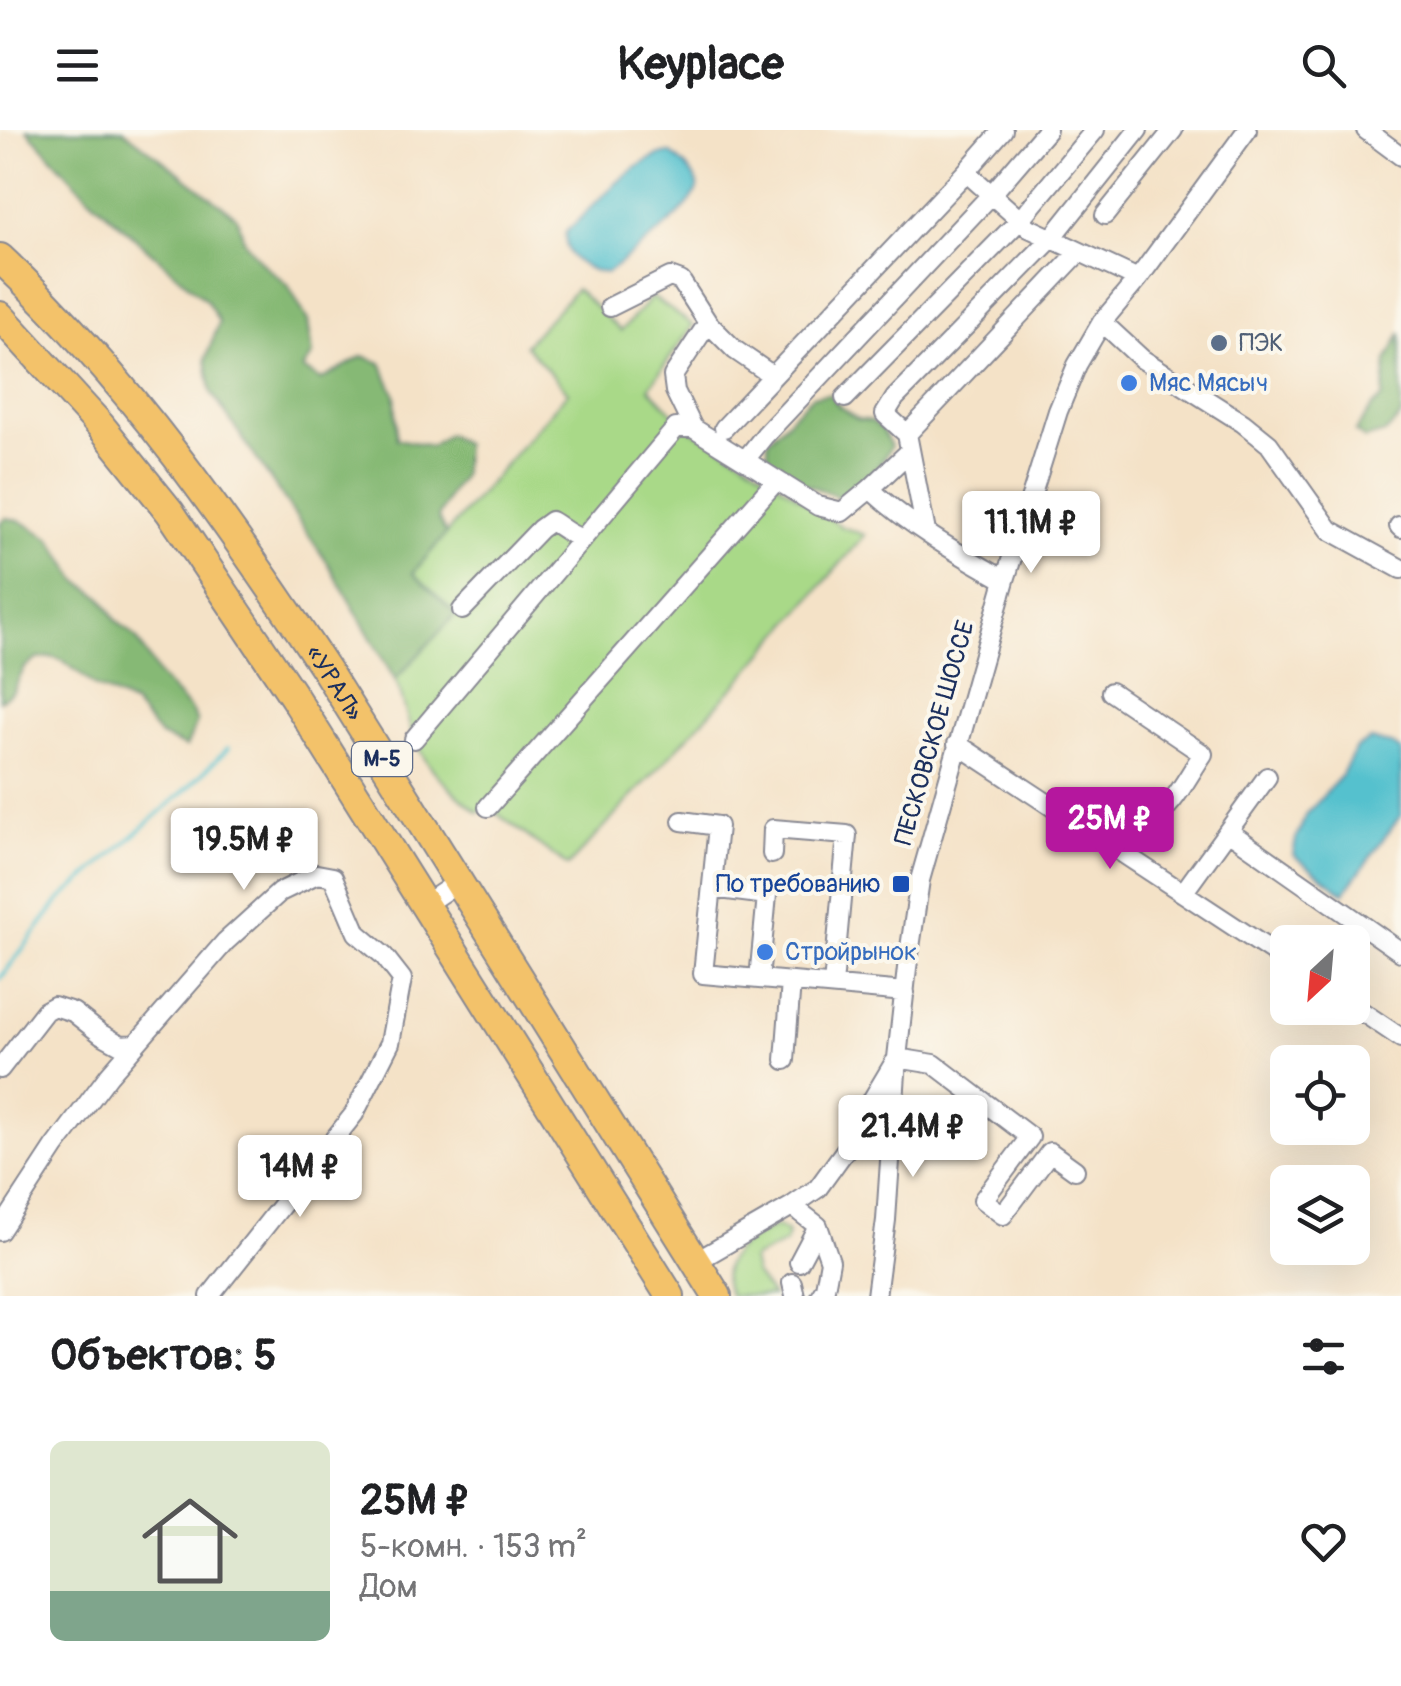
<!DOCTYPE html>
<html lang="ru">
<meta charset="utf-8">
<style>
:root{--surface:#fff;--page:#f2f2f2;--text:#202124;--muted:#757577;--line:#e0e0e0;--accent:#b5179e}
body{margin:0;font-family:Pangolin,sans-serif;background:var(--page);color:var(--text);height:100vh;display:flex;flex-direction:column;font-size:38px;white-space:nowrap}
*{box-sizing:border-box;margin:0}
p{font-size:32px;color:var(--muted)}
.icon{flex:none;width:55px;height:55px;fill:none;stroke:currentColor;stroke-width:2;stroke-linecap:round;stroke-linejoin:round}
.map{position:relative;height:1166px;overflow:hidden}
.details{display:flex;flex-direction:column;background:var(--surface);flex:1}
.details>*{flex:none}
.needle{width:65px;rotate:206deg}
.tools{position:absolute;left:1270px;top:795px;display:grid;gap:20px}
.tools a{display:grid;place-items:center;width:100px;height:100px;border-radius:15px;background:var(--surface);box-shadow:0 10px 40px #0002;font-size:50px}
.price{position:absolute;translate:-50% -85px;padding:0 22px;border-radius:10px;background:#fff;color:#222;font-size:32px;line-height:65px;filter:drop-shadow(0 2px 5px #0008)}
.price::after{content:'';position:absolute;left:50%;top:60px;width:30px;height:22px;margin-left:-15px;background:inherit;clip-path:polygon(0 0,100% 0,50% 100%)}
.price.active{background:var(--accent);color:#fff}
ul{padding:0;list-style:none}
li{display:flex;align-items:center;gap:30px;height:250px;padding:0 50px}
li+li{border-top:2px solid var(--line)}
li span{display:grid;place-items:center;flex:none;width:280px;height:200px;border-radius:15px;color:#555}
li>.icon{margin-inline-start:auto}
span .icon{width:120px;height:120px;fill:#fffc;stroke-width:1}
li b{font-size:42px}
h2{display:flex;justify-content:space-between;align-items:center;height:120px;padding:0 50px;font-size:42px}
header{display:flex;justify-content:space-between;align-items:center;height:130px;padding:0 50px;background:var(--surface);font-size:45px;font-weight:700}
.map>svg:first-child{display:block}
</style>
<header><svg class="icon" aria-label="menu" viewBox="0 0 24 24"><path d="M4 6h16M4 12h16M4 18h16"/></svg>Keyplace<svg class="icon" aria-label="search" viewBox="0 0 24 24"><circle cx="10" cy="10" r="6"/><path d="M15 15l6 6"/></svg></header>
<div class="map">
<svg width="1401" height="1166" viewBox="0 0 1401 1166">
<rect width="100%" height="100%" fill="#fbf7ec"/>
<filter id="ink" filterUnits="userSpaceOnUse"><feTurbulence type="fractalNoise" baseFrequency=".01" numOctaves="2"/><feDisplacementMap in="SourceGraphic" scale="20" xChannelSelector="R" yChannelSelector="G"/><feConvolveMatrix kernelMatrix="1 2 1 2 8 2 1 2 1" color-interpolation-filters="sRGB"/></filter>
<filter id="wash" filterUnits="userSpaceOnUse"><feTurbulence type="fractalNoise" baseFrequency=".0048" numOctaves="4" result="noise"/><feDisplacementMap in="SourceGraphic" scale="40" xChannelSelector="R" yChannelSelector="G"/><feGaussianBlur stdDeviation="2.25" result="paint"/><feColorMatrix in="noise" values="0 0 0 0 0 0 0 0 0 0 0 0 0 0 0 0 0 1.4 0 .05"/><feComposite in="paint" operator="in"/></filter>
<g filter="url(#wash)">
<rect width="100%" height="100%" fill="#f4e2c7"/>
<!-- green -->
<path fill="#a9d988" stroke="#628473" stroke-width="2.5" d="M576,159L621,201L652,167L693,195L649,258L688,298L745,330L842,397L865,405L743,547L568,736L488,677L478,682C452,660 430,643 415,611C406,591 405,570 395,550L456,484L412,443L568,262L525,215Z
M777,1096L788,1104L785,1113L752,1129L755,1144L772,1166H730C710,1130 748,1108 777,1096Z"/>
<!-- forest -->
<path fill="#86b974" stroke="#507469" stroke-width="2.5" d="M27,0H123L237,87L244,111L262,133L288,155L308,191L313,225L303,239L321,250L363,226L381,233L395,264L397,309L431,316L448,304L464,314L462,346L451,362L438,388L446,404L413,443L456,484L395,550L329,435L211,262L206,229L219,192L207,171L89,67Z
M1401,203V287L1385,303L1365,309L1355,302L1372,277L1383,267L1387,231Z
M830,264L839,276L857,289L871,291L882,299L891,316C877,342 865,353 841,368L798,351L768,332V310L812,266Z
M5,388L19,390L51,409L78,451L101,467L116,490L137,509L160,548L190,579L197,592L186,617L160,606L133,574L96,557L64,531L51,527L37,529L25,537L13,561L0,571V393Z"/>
<!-- water -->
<path fill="#55c1ce" stroke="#387896" stroke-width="2.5" d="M670,23C679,30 693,42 697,53C704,73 623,130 607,143C583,140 562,127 566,102C593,77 634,27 670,23Z
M1370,610L1391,614L1401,621V685L1344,763L1293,725L1296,709L1306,685L1341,646L1356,618Z"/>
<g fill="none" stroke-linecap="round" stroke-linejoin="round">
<!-- stream -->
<path stroke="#55c1ce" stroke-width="4" d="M0,849L59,771L189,657L228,618"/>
</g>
</g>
<g filter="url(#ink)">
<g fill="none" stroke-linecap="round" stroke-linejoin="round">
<defs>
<path id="minor" d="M1366,0L1401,26
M966,42L1029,98L1138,149
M1105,85L1173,0
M610,177L670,147L681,151L708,193L673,246L675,261L693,298L818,376L842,382L870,359C910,396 957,423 1005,450
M1102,192L1142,229L1243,293L1269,314L1330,400L1401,439
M708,193L735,220L773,246
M845,268L1020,90L1095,0
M724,298L966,42L1003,0
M907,304L1079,122
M745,330L765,305L991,65L1047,0
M870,359L910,321
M1399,396L1401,398
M926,402L907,304L885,284L895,268L1052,108L1138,0
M462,480L540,399L551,391C562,397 569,405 581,408
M414,609L676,298H693
M957,614L1288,832
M488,677L776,351
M682,691L718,696L703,844L905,862
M1089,700C1108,699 1129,701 1146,693C1172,681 1187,647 1203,624L1111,562
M1228,701L1401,822
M772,724L773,699L847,705L833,855
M712,758L767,765L759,849
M1183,763L1267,647
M424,775L458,752
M1352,875L1401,908
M897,928L934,934L1030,1007L983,1070L1003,1085L1050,1022L1075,1040
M785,930L791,852
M0,939L45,881L54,876L73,882L101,904L121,915L136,914
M792,1076L818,1096L830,1131L825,1158L820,1166
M0,1101L55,1017L109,945L225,812L280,762L317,744L333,747L357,803L384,826L402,849L390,913L354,984L210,1166
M695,1132L792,1076L818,1058L857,1004L872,970L894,933
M799,1132L818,1096
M792,1153L795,1166
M876,1166L886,1090L897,928L907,838L920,750L1005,450L1058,281L1077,235L1102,192L1138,149L1247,0"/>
<g id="highway">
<path id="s1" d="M0,128C130,250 230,395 328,543L717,1166"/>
<path d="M0,186L100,295L170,382L294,567L670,1166"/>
</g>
</defs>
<!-- minor casing -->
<use href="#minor" stroke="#888892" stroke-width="22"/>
<!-- highway casing -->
<use href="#highway" stroke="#888892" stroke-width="32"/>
<!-- minor -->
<use href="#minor" stroke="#fff" stroke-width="18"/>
<!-- highway -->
<use href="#highway" stroke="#f3c26a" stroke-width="28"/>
</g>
</g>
<!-- markers -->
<circle fill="#5c6f8a" stroke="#fbf7ec" stroke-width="4" cx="1219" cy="213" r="10"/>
<g fill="#3f7fe0" stroke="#fbf7ec" stroke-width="4">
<circle cx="1129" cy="253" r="10"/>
<circle cx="765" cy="822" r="10"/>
</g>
<rect fill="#1a4fb4" stroke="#fbf7ec" stroke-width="4" x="891" y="744" width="20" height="20" rx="5"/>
<g text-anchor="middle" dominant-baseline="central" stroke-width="8" stroke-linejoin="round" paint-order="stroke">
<!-- shield labels -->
<rect fill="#fbf7ec" stroke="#5e6b89" stroke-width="2.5" x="352" y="612" width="60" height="34" rx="8"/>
<g font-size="22" font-weight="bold" fill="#1b2f5e">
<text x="382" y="629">М-5</text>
</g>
<!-- service labels -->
<g font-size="25" fill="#4e5e75" stroke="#fbf7ec" text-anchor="start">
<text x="1239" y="213">ПЭК</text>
</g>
<!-- shop labels -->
<g font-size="25" fill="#366cbe" stroke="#fbf7ec" text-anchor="start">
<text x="1149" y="253">Мяс Мясыч</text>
<text x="785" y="822">Стройрынок</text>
</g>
<!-- street labels -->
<g font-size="25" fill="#1b2f5e" stroke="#fbf7ec">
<text stroke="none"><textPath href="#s1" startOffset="542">«УРАЛ»</textPath></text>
<text transform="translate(935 603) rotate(-74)">ПЕСКОВСКОЕ ШОССЕ</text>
</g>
<!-- transit labels -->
<g font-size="25" fill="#164399" stroke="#fbf7ec" text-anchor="end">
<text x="881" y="754">По требованию</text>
</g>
</g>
</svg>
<div class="tools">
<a><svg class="needle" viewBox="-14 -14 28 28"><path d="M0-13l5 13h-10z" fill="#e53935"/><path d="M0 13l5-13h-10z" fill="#757577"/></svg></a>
<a><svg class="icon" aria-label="locate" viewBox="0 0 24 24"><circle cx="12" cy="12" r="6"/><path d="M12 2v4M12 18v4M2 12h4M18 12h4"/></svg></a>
<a><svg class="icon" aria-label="layers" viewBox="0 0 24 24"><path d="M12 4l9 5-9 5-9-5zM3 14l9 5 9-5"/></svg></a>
</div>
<b class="price" style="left:1031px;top:446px">11.1M ₽</b>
<b class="price active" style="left:1110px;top:742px">25M ₽</b>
<b class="price" style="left:244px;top:763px">19.5M ₽</b>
<b class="price" style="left:913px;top:1050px">21.4M ₽</b>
<b class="price" style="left:300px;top:1090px">14M ₽</b>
</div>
<section class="details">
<h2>Объектов: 5<svg class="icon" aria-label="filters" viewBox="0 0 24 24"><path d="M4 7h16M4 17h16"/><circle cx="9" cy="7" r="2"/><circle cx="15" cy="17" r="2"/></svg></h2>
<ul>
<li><span style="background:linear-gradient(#dfe7d0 75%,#7fa58c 0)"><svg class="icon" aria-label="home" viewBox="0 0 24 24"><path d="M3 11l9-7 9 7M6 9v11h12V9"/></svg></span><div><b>25M ₽</b><p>5-комн. · 153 m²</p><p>Дом</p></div><svg class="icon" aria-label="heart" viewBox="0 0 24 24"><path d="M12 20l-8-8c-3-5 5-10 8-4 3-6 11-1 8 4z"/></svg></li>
</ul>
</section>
